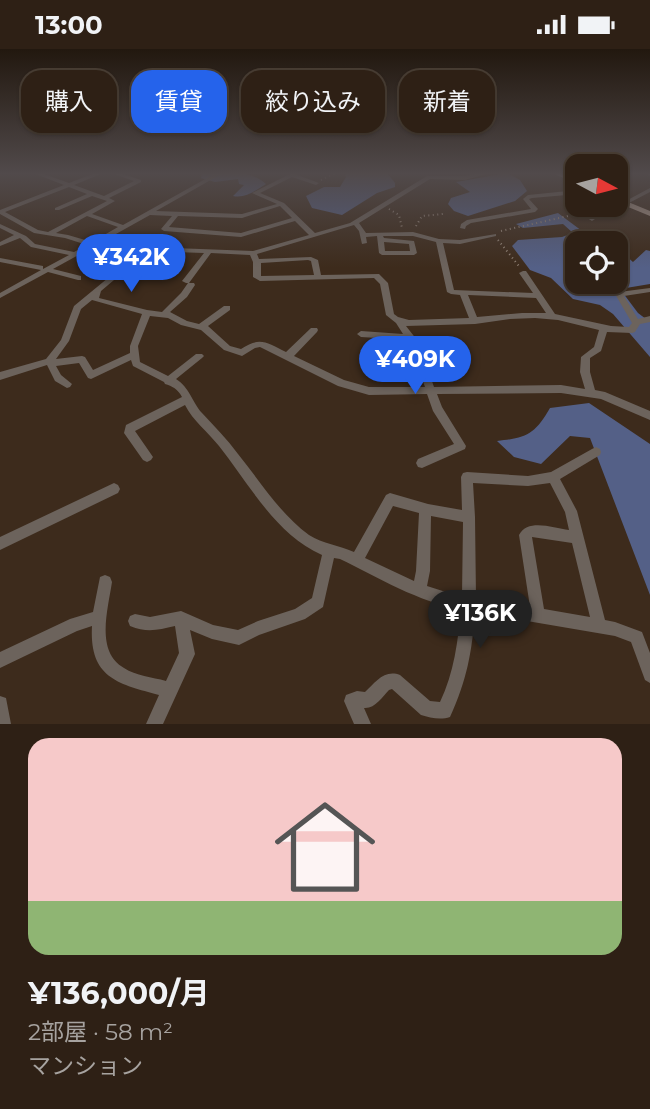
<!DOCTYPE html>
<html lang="ja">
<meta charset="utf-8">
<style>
:root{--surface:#2e2015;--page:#36281e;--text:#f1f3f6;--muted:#a7a3a0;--line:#493e34;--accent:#2563eb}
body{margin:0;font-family:Montserrat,"Noto Sans JP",sans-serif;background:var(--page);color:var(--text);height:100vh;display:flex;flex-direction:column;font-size:26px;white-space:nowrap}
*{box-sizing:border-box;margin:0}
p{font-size:23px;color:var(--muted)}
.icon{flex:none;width:38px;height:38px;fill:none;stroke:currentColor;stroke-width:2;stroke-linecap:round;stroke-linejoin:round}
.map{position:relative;height:675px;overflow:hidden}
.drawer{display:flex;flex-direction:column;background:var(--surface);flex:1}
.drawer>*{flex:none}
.top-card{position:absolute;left:21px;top:21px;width:609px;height:63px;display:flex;gap:14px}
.needle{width:46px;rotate:97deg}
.controls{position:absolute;left:565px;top:105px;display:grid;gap:14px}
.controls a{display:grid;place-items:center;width:63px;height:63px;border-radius:14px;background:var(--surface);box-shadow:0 2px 5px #0004,0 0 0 2px var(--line);font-size:35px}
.price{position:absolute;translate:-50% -60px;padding:0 16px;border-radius:24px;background:var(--accent);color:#fff;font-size:23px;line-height:46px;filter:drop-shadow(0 2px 4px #0008)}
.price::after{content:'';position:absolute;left:50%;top:42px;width:21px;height:16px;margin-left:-10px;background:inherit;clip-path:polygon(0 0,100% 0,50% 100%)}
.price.active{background:#222;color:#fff}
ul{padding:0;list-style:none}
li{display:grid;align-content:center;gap:14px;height:371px;padding:0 28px}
li span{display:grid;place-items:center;height:217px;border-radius:21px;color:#555}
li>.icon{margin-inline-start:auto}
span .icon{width:126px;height:126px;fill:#fffc;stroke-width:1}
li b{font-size:30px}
.tag{padding:0 24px;border-radius:21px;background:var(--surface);box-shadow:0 2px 5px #0004,0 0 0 2px var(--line);font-size:24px;line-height:63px}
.tag.active{background:var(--accent);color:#fff}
.status{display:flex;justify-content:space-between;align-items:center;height:49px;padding:0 35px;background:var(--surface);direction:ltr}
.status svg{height:19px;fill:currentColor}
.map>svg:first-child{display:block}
</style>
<div class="status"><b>13:00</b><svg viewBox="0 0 49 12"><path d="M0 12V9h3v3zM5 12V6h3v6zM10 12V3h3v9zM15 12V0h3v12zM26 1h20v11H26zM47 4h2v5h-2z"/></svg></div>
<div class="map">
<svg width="650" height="675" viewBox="0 0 650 675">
<rect width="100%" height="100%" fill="#3d2b1c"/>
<!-- forest -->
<path fill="#546087" d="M202,124C222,124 251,120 266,135C256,141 245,150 233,147L244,136L239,135L238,130L215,133L201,129Z
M345,124H387L395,134V138L377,144L342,166L312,159L306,147L324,138H340L346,128Z
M507,124L520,131L527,142L515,152L468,167L454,162L448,155L451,149L470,143L456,133Z
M558,164L582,182L611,194H578V233H616V198L633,213L646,201L650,202V235L620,240L638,264L650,273V308L613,265L600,256L573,250L551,229L530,221L512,197L518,191L562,188L573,184L563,175L523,179L516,175Z
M589,354L650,395V546L590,389L570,387L541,415L514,408L497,392C527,389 535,385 550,359Z"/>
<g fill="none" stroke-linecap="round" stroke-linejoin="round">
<!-- path -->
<path stroke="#98897c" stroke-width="2" stroke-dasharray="1 3.5" stroke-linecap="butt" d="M321,131L336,124
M389,160L399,166L402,179
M416,177L422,167L443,165
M501,182L577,165
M498,191L519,217"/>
<!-- minor -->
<path fill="#6c635c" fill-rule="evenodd" d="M33,124H41L69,134L95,124H103L74,136L104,147L134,132L111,124H120L141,131V133L109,149L115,152L92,165L123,176L216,124H223L156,162L242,165L277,155L252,144L292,124L319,134L316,136L292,128L260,144L284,154L315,184L350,174L427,127H465L479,124H490L465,131L430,130L359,174L366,184L413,183L439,190L460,191L496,185V187L460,195L443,194L454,241L533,244L519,224L523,222H526L555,265L611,277L629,278L632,274L615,245L619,243L650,239V243L624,247L638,270L650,267V273L640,275L635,283L632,284L607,283L601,302L590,309V323L595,341L605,343L650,362V371L601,350L561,344L437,345L442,358L466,397L465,400L422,419L418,418L416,414L418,410L454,395L433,362L427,345L369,346L338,337L260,298L255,299L242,307L224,301L201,281L181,276L168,269L150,267L138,297L140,313L168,327L196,305H202L204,307L202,309L176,330C190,339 192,353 202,364C214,377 227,390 238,405C260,432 280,465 309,486C323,495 339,496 354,503L386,446L390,444L428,455L462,461L461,428L463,424L467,423L528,427L551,423L592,400L596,398L600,400L601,403L600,406L560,430L577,462L605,571L615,573L642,583L650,604V634L645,631L631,593L615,587L475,563C472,603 467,631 450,668C441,671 430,669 421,666L392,640L389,641C382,648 375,660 364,659L371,675H354L344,652L346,646L357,642L365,643C375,634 384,620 400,626L430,652L440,653C454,624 458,592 461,560C418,553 379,529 340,510L334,509L323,558L305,570L259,586L239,596L212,590L190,581L195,605L163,675H146L159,646C118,635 89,629 92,577L77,582L0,619V603L70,570L93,563L100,528L105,526L110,528L112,533C108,560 95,603 124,619C136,627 152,628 166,632L179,604L175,577C158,581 147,584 130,577L128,572L130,567L135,565L150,568L181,562L213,576L238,581L258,572L295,560L312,549L322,506C275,485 250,436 219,397C208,383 193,372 185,356L135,382L153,408L151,411L147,413L143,411L124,384L126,376L182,348C178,340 172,337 165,335L164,333L133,317L131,311L91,330L88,329L79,314L56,317L61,326L72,335L70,338L67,339L55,332L47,316L0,331V323L46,310L61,291L74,257L131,210L93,198L53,220L81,227V231H78L48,223L0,249V244L41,221L0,213V209L43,217V220L69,206L31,198L20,189L0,197V193L14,186L0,179V175L26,187L35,195L74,203L87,196L65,189L34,184L0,165V161L64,136ZM69,138L87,145L55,159V161H59L92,147L107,152L48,183L38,181L5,163ZM280,157L292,169L241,184L169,178L178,167L242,169ZM150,166L172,167L161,180L164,182L241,188L295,172L309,186L253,202L174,199L132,206L98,195ZM87,167L118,178L92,193L68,186L56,184ZM354,176L359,182L362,195L367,194L366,188L377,187L379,204L382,206H414L417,204L414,192L384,189L383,187H413L436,193L447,243L451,245L460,246L469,269L409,271L398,268L394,265L388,234L379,225L321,226L318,211L311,208L259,210L257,205ZM384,193L409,195L410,202H385ZM174,203L204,204L182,232L186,234H189L211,204L250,206L253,213V228L260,232L374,229L380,235L386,266L396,274L403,285L361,282L357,285L361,288L408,291L425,338H369L344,331L294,307L317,283L318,281L317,279H311L286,303C267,294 260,287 241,300L230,297L208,277L230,261V257H224L199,275L187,272L170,263L187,248L195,236L194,234H188L181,244L162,263L147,261L99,249L101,242L140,209ZM308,211L311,212L314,226L261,227V214ZM468,246L536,249L546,264H522L477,268ZM92,251L142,265L130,297V304L93,321L85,308L82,307L56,310L69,292L81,260ZM535,269L558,271L599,281L594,298L581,308L580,323L585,340L561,336L434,338L426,315L455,314L460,311L455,308L424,309L417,291L406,277L475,275L510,270ZM473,434L528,437L550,434L565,463L569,481C553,479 528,469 519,486L530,558L476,549L475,468ZM393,457L419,464L416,522L414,532L365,509ZM431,467L463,473L462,546L449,544L427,537L430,522ZM532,488L572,494L590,568L544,560Z
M617,124H623L616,130Z
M644,124H650V127Z
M650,139V143L627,155L622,154Z
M578,141V145L532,149L529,150L538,160L535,163L471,174L466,177L465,180L460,179L461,175L467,171L531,160L523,150L528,146Z
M591,156H599L587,161L589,165L595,170L592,172L584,167L581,160Z
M114,434L118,436L120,440L118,444L0,501V488Z
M0,647L6,649L11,675H0Z"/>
<!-- major -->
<path fill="#a99688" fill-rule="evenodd" d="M552,124H562L578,130V135Z
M616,148L650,162V167L616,153Z"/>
</g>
<!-- sky -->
<linearGradient id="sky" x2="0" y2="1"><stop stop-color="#22180f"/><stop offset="0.57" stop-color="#514a4b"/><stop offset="1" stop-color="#514a4b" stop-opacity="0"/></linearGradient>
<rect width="650" height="219" fill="url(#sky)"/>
</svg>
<div class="controls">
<a><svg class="needle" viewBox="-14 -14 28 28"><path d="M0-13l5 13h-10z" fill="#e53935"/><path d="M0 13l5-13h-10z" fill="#a7a3a0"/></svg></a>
<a><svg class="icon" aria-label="locate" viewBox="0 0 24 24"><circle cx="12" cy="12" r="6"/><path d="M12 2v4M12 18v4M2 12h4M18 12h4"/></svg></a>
</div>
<b class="price" style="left:131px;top:245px">¥342K</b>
<b class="price" style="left:415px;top:347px">¥409K</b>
<b class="price active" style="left:480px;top:601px">¥136K</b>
<div class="top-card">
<a class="tag">購入</a>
<a class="tag active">賃貸</a>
<a class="tag">絞り込み</a>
<a class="tag">新着</a>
</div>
</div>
<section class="drawer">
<ul>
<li><span style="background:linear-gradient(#f6c9c9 75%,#8fb573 0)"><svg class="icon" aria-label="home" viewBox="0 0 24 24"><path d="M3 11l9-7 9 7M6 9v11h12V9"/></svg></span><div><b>¥136,000/月</b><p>2部屋 · 58 m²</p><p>マンション</p></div></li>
</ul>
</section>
